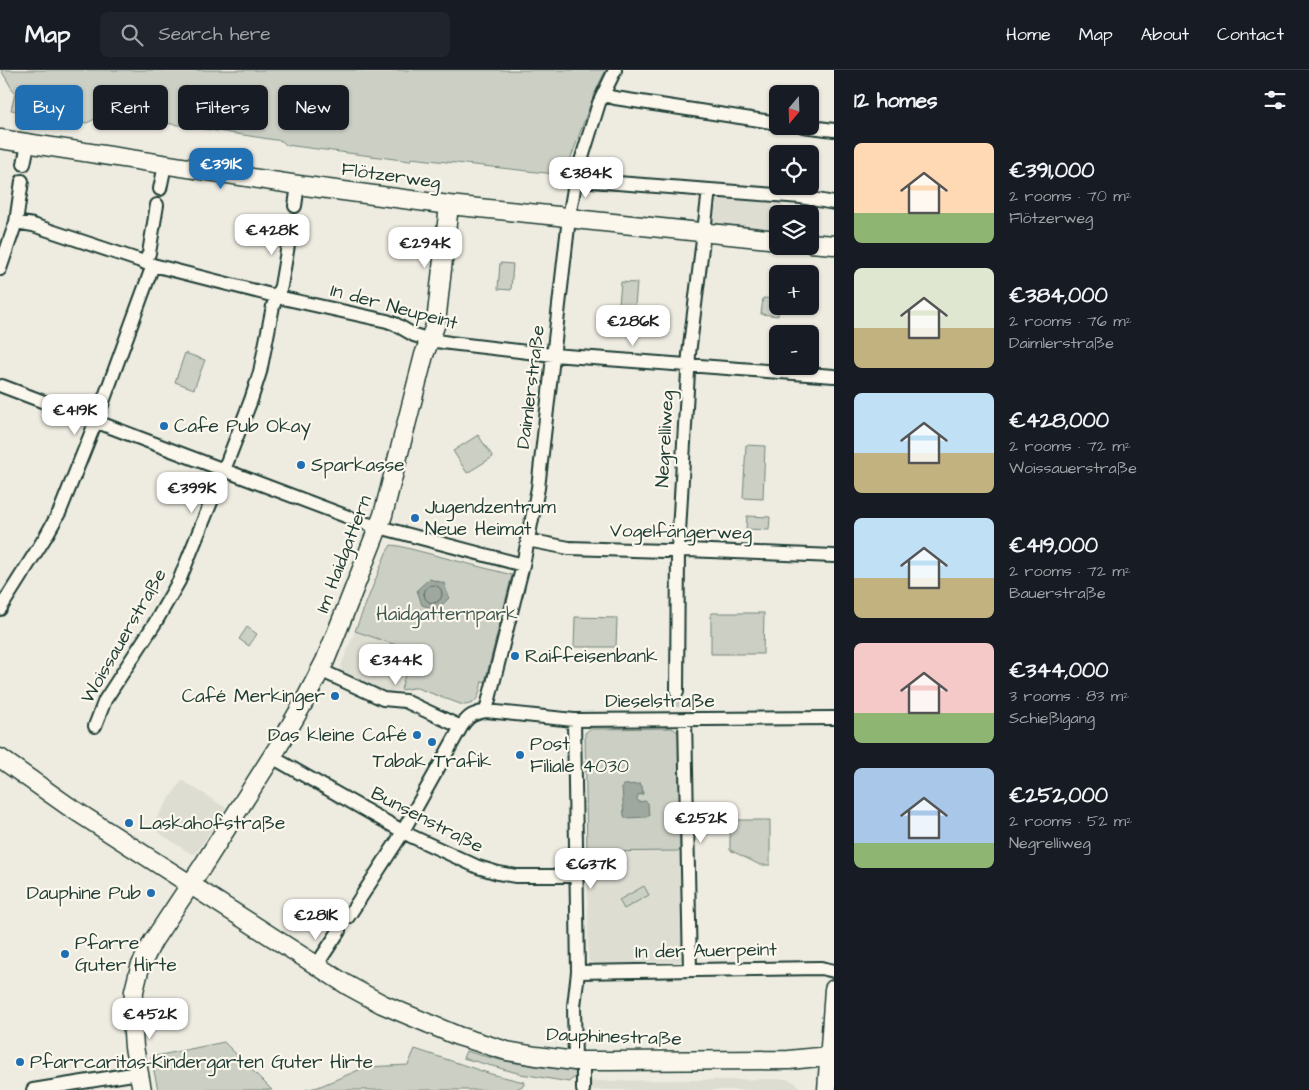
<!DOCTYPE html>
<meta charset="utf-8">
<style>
:root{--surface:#171b24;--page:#20242c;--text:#f1f3f6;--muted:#9ea1a6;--line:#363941;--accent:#1f6fb2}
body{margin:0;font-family:"Architects Daughter",sans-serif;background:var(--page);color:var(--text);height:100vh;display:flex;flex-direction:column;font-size:19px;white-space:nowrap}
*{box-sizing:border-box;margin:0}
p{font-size:16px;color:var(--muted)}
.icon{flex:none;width:28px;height:28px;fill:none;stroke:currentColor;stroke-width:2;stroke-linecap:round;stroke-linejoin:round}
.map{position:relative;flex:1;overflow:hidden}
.panel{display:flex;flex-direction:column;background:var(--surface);width:475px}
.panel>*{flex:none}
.guide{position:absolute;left:15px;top:15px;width:475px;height:45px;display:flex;gap:10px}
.needle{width:32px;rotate:199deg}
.buttons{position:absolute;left:769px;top:15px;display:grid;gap:10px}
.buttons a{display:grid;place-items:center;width:50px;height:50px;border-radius:8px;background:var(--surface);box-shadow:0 1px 4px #0004;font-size:25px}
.price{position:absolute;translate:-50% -42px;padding:0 11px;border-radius:10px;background:#fff;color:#222;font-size:16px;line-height:32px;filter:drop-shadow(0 1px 2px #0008)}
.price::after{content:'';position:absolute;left:50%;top:30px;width:15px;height:11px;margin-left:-8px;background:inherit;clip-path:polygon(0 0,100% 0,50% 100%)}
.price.on{background:var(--accent);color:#fff}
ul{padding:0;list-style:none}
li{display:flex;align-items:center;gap:15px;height:125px;padding:0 20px}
li span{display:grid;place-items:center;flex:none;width:140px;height:100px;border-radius:8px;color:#555}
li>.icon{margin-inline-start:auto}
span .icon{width:60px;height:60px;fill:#fffc;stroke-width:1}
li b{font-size:21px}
h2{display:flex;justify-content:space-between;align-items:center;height:60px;padding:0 20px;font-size:21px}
.pill{padding:0 18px;border-radius:8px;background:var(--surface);box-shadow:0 1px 4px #0004;font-size:18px;line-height:45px}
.pill.on{background:var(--accent);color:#fff}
header{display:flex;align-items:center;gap:30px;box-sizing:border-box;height:70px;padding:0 25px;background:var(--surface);border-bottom:1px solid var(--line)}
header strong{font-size:24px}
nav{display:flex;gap:28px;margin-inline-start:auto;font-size:18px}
.search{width:350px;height:45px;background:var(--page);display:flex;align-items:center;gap:12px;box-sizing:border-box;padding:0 18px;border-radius:8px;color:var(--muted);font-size:19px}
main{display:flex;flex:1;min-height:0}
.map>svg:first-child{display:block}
</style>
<header>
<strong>Map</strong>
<div class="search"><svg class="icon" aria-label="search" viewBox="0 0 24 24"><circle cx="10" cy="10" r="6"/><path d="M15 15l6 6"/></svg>Search here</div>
<nav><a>Home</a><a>Map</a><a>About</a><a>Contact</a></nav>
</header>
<main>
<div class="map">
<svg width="834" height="1020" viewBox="0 0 834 1020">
<rect width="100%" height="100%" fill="#eeece1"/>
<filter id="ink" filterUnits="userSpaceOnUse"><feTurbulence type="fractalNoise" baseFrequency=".02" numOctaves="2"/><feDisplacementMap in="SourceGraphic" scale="10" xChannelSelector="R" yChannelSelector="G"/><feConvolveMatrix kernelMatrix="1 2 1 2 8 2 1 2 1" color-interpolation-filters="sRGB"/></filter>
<g filter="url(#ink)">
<!-- built -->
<path fill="#ddddd2" d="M714,126L784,129L783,144H778L777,163L710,157Z
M355,561L405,578L408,593L401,620L386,623L345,605L342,602L341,596Z
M182,710L226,738L198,780L194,784L190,783L150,757Z
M680,781L683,884L682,890L679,892L595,894L589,892L588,888L587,782Z
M787,1009L796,1013L798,1015L800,1020H589V1011Z"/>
<!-- green -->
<path fill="#cbcfc4" stroke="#75867c" d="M1,0H606C588,33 579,70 564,105L411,88L410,91L286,75L282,71L165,53L96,45L95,49L87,53L11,40L15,24Z
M500,193L513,194L511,220L498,219Z
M621,212L637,213L634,247L618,245Z
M763,228L777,229L778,236H779L778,246L761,244Z
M185,283L205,290L194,319L175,312Z
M478,365L493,387L467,403L453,381Z
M746,375L765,376L763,429L743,428Z
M747,446L770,447L769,460L746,459Z
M391,475L399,476L512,505L485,612L482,611C479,624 479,635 463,635L417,618H413L401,620L408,593L405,578L355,561L386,483Z
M711,543H764L763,584H711Z
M575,547L617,548L616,577H574Z
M247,557L257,564L249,576L239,569Z
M672,658L678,662L679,666L680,781L587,782L585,663L590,659Z
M730,750H770V795H760L730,780Z
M644,816L649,825L624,839L619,830Z
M224,972L272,1020H158L151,987Z
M415,979L491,1004L524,1012V1015L515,1020H305L318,1017L366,997L408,995Z
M466,981C501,992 538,997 575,1001L578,1004L579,1006L572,1009L569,1012L521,1004L463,988Z"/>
<!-- water -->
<path fill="#9fa89f" stroke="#6c7d74" d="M429,509L444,513L449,528L437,540L422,535L417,520Z
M640,714L642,716L643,724L638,725L637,729L639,732L645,731L648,733L649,746L646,747L626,748L624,746L622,717L624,715Z"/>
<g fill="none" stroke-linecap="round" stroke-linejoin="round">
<!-- shore -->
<path stroke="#52685f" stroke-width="1" d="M424 524a9 9 0 1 1 18 0a9 9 0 1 1-18 0Z"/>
<!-- street-tunnel -->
<path stroke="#c5c9be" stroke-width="12" stroke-dasharray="12 6" stroke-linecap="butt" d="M677,637V622"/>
<defs>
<path id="street" d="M603,25L615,28L778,53
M803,56L834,60
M24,94L28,74
M576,107L591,111L801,127L834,133
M160,119L165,95
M295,136L298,115
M16,152L33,155L153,195L287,229L387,251L395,254L414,265L430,270L450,273L553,285L834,306
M145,193L149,183L157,135
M0,199L16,152L22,111
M2,316L364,453L523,495
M527,470L569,478L665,481L687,480L834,486
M0,539L46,466L60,441L96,351L153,195
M320,600L383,629L405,631L461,657
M677,622L678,480L689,284L709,120
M486,641L523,495L538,418L569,148L576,107L599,33L615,0
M685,649L690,900
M574,650L578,902L574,936L575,991
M95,656L105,630L155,553L179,511L224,400L251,330L260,302L273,236L281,216L292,152
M272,687L411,766L478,797L498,803L516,806H577
M348,847L398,770L461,657C469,645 473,644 486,641L574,650L834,648
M316,896L339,861
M578,902L821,898L834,901
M33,1020L139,1003
M583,1020V991"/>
<path id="secondary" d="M0,69L298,115L449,135L558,146L584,150L778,170
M810,173L834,175
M0,688L68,736L347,915L382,934L458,966L507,981L536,986L575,991H610L789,990L829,986
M142,1020L134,977L132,949L134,921L140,897L153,871L202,797L278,677L304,632L325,591L348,534L383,445L424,285L436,253L449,135
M827,1020L834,919"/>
</defs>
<!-- street casing -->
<use href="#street" stroke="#1f3d34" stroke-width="16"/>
<!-- secondary casing -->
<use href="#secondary" stroke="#1f3d34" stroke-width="21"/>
<!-- street -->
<use href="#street" stroke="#fbf7ec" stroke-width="12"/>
<!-- secondary -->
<use href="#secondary" stroke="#fbf7ec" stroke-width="18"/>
</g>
</g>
<!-- markers -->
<g fill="#1f6fb2" stroke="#fbf7ec" stroke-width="2">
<circle cx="164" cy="356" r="5"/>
<circle cx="301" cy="395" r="5"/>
<circle cx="415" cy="448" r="5"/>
<circle cx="515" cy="586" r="5"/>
<circle cx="335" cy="626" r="5"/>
<circle cx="417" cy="665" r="5"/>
<circle cx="432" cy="672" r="5"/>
<circle cx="520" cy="685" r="5"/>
<circle cx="129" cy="753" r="5"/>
<circle cx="151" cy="823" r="5"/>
<circle cx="65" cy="884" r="5"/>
<circle cx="20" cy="992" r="5"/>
</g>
<g text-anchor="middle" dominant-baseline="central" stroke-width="4.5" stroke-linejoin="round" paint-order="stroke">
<!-- street labels -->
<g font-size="19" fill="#1f3d34" stroke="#fbf7ec">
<text transform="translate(391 106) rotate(8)">Flötzerweg</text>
<text transform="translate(394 237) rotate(15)">In der Neupeint</text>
<text transform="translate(531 317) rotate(-83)">Daimlerstraße</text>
<text transform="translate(665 369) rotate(-87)">Negrelliweg</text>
<text transform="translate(681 462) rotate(1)">Vogelfängerweg</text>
<text transform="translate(344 484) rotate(-69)">Im Haidgattern</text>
<text transform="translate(124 566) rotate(-60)">Woissauerstraße</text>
<text x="660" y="631">Dieselstraße</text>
<text transform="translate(427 750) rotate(27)">Bunsenstraße</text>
<text transform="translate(706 881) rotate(-1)">In der Auerpeint</text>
<text transform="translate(614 967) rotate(2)">Dauphinestraße</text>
</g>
<!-- poi labels -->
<g font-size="19" fill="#1f3d34" stroke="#fbf7ec" text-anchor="start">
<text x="174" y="356">Cafe Pub Okay</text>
<text x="311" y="395">Sparkasse</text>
<text x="425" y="437">Jugendzentrum<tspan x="425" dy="22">Neue Heimat</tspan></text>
<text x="525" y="586">Raiffeisenbank</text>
<text x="325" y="626" text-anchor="end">Café Merkinger</text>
<text x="407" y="665" text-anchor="end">Das kleine Café</text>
<text x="530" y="674">Post<tspan x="530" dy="22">Filiale 4030</tspan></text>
<text x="432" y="691" text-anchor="middle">Tabak Trafik</text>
<text x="139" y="753">Laskahofstraße</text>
<text x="141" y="823" text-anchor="end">Dauphine Pub</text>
<text x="75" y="873">Pfarre<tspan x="75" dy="22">Guter Hirte</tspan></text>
<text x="30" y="992">Pfarrcaritas-Kindergarten Guter Hirte</text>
</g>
<!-- park labels -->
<g font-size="19" fill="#415a51" stroke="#fbf7ec">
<text x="447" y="544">Haidgatternpark</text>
</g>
</g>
</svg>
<div class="buttons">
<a><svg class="needle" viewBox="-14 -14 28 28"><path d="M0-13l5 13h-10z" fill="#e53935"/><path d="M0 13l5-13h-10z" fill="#9ea1a6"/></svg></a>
<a><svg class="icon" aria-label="locate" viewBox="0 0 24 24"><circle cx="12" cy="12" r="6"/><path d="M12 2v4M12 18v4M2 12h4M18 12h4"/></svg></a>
<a><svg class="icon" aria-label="layers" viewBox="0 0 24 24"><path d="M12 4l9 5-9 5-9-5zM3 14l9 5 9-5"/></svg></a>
<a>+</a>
<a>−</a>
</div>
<b class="price on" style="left:221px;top:120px">€391K</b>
<b class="price" style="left:586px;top:129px">€384K</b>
<b class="price" style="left:272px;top:186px">€428K</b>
<b class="price" style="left:425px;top:199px">€294K</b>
<b class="price" style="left:633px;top:277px">€286K</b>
<b class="price" style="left:75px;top:366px">€419K</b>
<b class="price" style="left:192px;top:444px">€399K</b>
<b class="price" style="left:396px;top:616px">€344K</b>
<b class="price" style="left:701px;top:774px">€252K</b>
<b class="price" style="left:591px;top:820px">€637K</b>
<b class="price" style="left:316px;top:871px">€281K</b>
<b class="price" style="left:150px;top:970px">€452K</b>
<div class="guide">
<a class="pill on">Buy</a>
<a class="pill">Rent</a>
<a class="pill">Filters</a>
<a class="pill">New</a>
</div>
</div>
<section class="panel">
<h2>12 homes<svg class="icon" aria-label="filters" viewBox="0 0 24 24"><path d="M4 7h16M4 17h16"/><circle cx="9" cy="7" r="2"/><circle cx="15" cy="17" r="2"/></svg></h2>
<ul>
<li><span style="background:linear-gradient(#ffd9b3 70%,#8fb573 0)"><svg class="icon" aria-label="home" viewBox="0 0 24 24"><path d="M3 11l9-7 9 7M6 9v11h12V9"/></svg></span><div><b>€391,000</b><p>2 rooms · 70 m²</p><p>Flötzerweg</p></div></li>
<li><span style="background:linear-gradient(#dfe7d0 60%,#c2b280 0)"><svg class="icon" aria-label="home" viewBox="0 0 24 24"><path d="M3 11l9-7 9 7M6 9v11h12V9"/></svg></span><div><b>€384,000</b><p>2 rooms · 76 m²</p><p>Daimlerstraße</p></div></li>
<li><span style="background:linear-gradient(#bfe0f5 60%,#c2b280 0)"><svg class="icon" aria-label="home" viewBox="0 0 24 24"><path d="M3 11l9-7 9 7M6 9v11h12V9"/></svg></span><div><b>€428,000</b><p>2 rooms · 72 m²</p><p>Woissauerstraße</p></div></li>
<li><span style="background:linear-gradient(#bfe0f5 60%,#c2b280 0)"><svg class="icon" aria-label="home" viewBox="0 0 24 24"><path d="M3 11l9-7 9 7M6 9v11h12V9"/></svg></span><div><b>€419,000</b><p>2 rooms · 72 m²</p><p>Bauerstraße</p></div></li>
<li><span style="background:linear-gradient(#f6c9c9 70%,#8fb573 0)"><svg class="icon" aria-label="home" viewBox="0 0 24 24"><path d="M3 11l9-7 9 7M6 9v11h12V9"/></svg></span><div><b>€344,000</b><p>3 rooms · 83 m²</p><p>Schießlgang</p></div></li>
<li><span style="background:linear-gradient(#a9c7e8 75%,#8fb573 0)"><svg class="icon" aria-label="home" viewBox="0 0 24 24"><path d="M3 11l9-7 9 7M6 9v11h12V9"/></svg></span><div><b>€252,000</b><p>2 rooms · 52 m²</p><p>Negrelliweg</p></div></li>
</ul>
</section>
</main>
